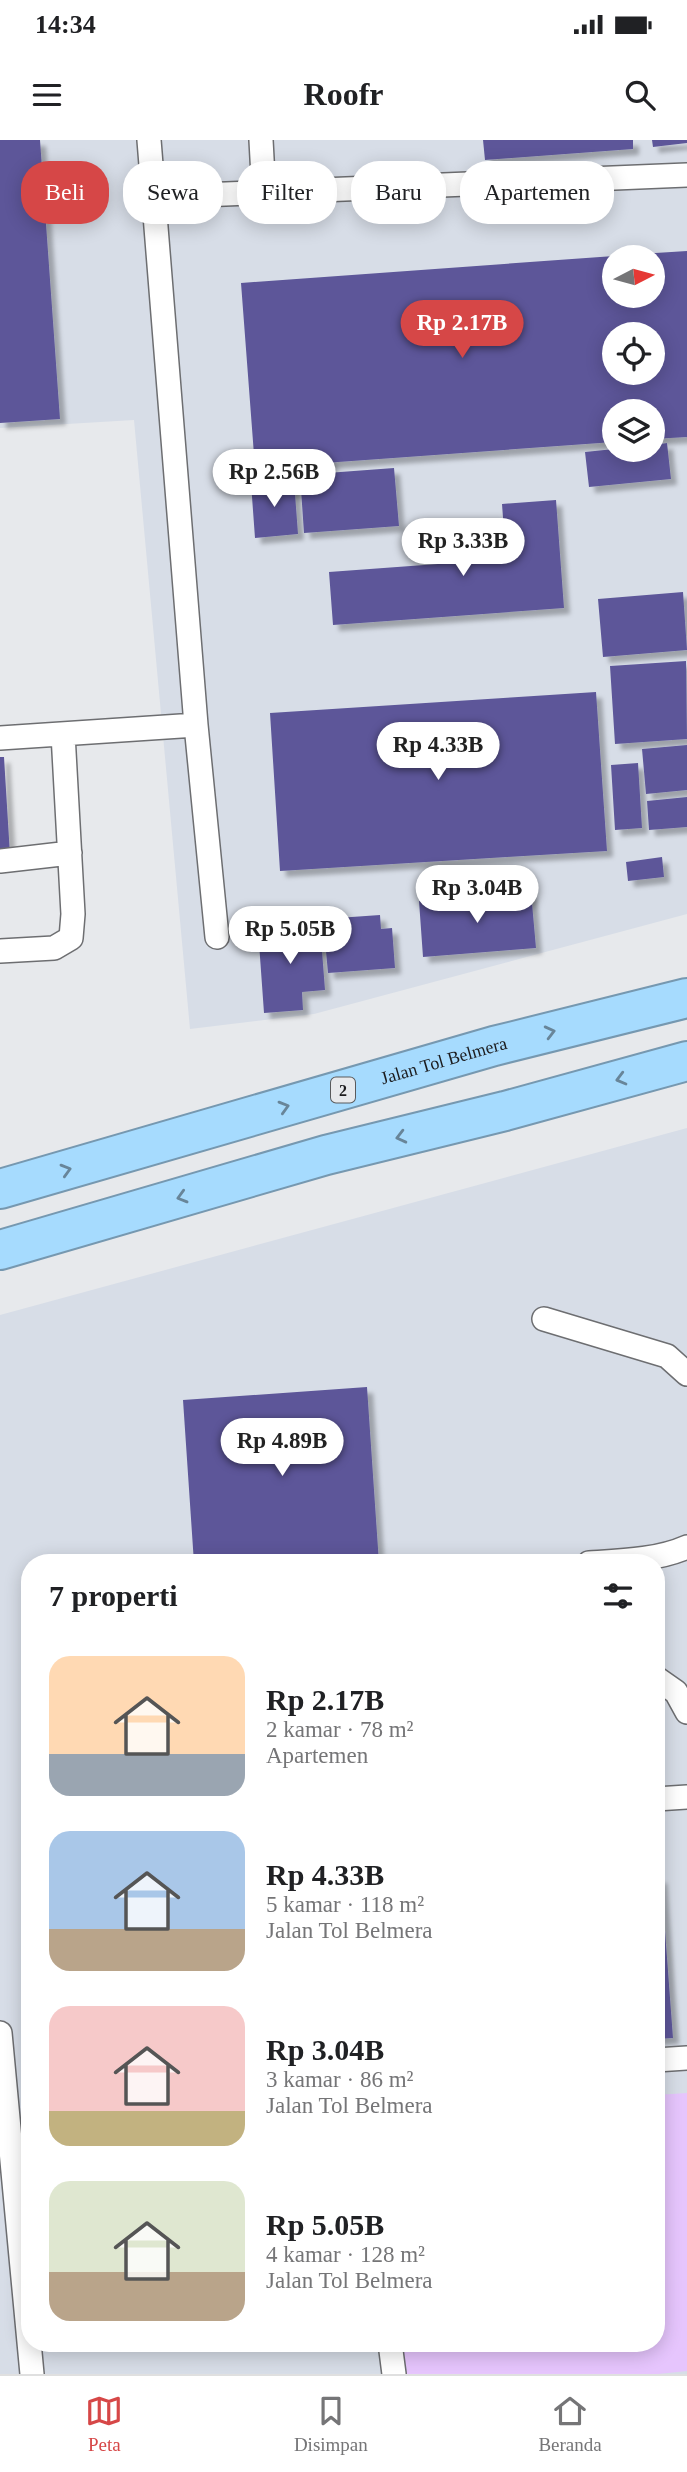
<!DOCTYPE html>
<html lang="id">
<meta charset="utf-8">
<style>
:root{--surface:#fff;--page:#f2f2f2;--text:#202124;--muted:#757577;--line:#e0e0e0;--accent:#d64747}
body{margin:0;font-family:Georgia,serif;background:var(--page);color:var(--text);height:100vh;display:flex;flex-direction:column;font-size:26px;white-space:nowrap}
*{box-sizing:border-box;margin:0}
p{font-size:23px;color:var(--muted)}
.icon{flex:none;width:38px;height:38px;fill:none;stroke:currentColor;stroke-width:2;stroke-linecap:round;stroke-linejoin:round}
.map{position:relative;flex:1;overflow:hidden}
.sheet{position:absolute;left:21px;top:1414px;width:644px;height:798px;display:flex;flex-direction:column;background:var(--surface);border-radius:28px;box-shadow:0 4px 18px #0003}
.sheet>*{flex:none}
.banner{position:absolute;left:21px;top:21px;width:646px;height:63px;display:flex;gap:14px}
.needle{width:46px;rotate:84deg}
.tools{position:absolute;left:602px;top:105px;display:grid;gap:14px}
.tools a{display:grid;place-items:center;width:63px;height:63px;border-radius:50%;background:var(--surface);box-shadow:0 4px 18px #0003;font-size:35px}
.price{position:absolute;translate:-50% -60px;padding:0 16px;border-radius:24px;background:#fff;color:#222;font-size:23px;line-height:46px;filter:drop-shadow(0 2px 4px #0008)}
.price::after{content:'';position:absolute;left:50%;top:42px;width:21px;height:16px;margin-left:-10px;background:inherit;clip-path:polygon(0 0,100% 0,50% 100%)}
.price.selected{background:var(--accent);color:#fff}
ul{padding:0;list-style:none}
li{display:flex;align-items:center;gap:21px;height:175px;padding:0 28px}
li span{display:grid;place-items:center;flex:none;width:196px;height:140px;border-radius:21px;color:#555}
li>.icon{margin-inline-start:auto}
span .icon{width:84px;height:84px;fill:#fffc;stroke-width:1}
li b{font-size:30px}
h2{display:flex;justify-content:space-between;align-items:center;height:84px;padding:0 28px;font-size:30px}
.tag{padding:0 24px;border-radius:28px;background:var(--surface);box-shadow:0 4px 18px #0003;font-size:24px;line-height:63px}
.tag.selected{background:var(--accent);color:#fff}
.status{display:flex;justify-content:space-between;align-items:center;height:49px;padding:0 35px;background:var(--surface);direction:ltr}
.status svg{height:19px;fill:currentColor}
header{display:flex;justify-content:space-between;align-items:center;height:91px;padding:0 28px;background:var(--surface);font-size:32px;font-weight:700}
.dock{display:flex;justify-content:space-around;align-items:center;height:98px;border-top:2px solid var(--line);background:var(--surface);font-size:19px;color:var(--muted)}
.dock a{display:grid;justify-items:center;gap:4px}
.dock .selected{color:var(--accent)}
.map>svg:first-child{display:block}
</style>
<div class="status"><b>14:34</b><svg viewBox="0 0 49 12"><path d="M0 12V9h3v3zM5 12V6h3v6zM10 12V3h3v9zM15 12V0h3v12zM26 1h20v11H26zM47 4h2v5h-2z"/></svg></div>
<header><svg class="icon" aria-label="menu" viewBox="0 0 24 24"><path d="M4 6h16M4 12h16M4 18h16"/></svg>Roofr<svg class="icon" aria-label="search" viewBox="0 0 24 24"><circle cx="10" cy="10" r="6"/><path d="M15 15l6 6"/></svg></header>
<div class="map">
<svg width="687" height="2234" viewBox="0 0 687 2234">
<defs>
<filter id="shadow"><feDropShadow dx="6" dy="6" stdDeviation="2" flood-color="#0004"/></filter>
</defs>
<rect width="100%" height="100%" fill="#e7e9ec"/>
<!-- built -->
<path fill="#d7dde7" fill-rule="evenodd" d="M0,0H687V774L314,874L190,889L134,280L0,288ZM614,117H653V156H614ZM614,194H653V233H614ZM614,271H653V310H614Z
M687,988V2234H0V1175ZM30,1423H656V2203H30Z"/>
<!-- green -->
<path fill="#e6c5fd" d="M687,1953V2231L658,2234H405L403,2203H656V1955Z"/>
<!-- building -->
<path fill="#5d5799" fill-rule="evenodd" filter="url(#shadow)" d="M0,0H40L60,279L0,283Z
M483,0H633V9L485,20Z
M652,0H687V3L653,7Z
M687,111V297L653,299V271H614V302L255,328L241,143L614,116V156H653V117H624V115ZM614,194H653V233H614Z
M667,303L671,339L589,347L585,312L614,309L653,310V305Z
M394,328L399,386L304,393L300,335Z
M294,340L298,394L255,398L251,343Z
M556,360L564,468L333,485L329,432L506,419L502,364Z
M683,452L687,510L603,517L598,459Z
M686,521L687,599L615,604L610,526Z
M596,552L607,711L280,731L270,573Z
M687,605V650L646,654L642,609Z
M0,617H4L10,715L0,716Z
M638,623L642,688L615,690L611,625Z
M687,657V687L649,690L647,661Z
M662,717L664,737L628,741L626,722Z
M531,752L536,808L423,817L419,761Z
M380,775L381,789L392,788L395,828L328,833L323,779Z
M320,785L325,850L302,852L303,870L264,873L258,789Z
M367,1247L379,1423H194L183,1260Z
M661,1737L673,1898L656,1899V1738Z"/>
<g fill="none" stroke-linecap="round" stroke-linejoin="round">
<defs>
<path id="lane" d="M149,0L196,585L217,797
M261,0L264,55
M153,57L687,35
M0,598L196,585
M0,721L70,713
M0,811L54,808L71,798L73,774L63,594
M544,1179L667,1216L687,1234
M589,1423C621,1421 658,1420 687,1407
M656,1538L676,1552L687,1572
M656,1659L687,1657
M0,1893L32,2234
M656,1920L687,1918
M390,2203L394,2234"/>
<g id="highway">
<path id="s1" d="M0,1049L494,906L687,858"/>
<path d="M0,1110L326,1015L505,971L687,921"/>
</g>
</defs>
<!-- lane casing -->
<use href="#lane" stroke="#6d6e71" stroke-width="26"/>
<!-- highway casing -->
<use href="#highway" stroke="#7698b0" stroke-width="42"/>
<!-- lane -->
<use href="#lane" stroke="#fff" stroke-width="23"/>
<!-- highway -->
<use href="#highway" stroke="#a6dbfe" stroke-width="38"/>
</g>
<!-- one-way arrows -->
<defs><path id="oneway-chevron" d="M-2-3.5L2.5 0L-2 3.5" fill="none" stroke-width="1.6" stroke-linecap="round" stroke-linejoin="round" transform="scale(1.75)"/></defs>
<g stroke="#688599">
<use href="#oneway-chevron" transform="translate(550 892) rotate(-14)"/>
<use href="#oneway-chevron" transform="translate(621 939) rotate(165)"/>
<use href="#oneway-chevron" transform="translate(284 967) rotate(-16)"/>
<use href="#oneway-chevron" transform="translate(401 997) rotate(166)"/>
<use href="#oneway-chevron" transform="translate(66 1030) rotate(-16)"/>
<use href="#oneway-chevron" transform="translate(182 1057) rotate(164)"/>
</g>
<g text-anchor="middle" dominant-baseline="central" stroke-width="7" stroke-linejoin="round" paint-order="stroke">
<!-- shield labels -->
<rect fill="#e7e9ec" stroke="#595a5c" stroke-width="2" x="331" y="937.5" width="24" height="25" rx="5"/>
<g font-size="16" font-weight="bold" fill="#1c1c1e">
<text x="343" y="950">2</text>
</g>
<!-- street labels -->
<g font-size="18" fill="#1c1c1e" stroke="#e7e9ec">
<text stroke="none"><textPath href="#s1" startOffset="462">Jalan Tol Belmera</textPath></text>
</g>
</g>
</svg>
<div class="tools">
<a><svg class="needle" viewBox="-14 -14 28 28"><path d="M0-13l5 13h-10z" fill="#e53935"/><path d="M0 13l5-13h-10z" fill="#757577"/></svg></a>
<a><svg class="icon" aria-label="locate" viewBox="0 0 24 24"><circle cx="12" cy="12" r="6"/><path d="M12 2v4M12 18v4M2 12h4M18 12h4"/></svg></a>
<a><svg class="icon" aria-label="layers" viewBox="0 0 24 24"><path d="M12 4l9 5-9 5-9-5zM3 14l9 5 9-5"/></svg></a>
</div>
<b class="price selected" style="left:462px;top:220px">Rp 2.17B</b>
<b class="price" style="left:274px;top:369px">Rp 2.56B</b>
<b class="price" style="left:463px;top:438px">Rp 3.33B</b>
<b class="price" style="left:438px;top:642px">Rp 4.33B</b>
<b class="price" style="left:477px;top:785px">Rp 3.04B</b>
<b class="price" style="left:290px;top:826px">Rp 5.05B</b>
<b class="price" style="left:282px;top:1338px">Rp 4.89B</b>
<div class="banner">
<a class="tag selected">Beli</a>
<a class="tag">Sewa</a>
<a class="tag">Filter</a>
<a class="tag">Baru</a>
<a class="tag">Apartemen</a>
</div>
<section class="sheet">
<h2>7 properti<svg class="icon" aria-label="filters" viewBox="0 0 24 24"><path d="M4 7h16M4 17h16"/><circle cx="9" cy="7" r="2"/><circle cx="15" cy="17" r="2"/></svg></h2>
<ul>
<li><span style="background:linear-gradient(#ffd9b3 70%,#9aa5b1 0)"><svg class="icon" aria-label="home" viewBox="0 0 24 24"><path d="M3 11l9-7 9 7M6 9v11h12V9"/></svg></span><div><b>Rp 2.17B</b><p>2 kamar · 78 m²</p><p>Apartemen</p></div></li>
<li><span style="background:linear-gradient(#a9c7e8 70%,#b9a48a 0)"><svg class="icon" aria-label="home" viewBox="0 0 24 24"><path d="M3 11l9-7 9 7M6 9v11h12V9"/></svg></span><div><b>Rp 4.33B</b><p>5 kamar · 118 m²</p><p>Jalan Tol Belmera</p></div></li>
<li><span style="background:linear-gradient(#f6c9c9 75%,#c2b280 0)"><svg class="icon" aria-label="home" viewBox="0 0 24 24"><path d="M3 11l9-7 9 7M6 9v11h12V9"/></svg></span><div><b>Rp 3.04B</b><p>3 kamar · 86 m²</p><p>Jalan Tol Belmera</p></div></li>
<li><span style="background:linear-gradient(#dfe7d0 65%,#b9a48a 0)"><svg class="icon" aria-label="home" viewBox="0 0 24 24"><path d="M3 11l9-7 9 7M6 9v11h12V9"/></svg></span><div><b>Rp 5.05B</b><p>4 kamar · 128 m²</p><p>Jalan Tol Belmera</p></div></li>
</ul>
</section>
</div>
<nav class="dock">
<a class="selected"><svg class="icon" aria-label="map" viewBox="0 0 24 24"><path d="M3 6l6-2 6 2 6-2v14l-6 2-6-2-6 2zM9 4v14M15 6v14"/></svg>Peta</a>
<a><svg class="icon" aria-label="saved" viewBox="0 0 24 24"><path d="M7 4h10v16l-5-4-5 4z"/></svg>Disimpan</a>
<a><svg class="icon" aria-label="home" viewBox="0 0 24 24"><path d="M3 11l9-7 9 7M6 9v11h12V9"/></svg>Beranda</a>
</nav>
